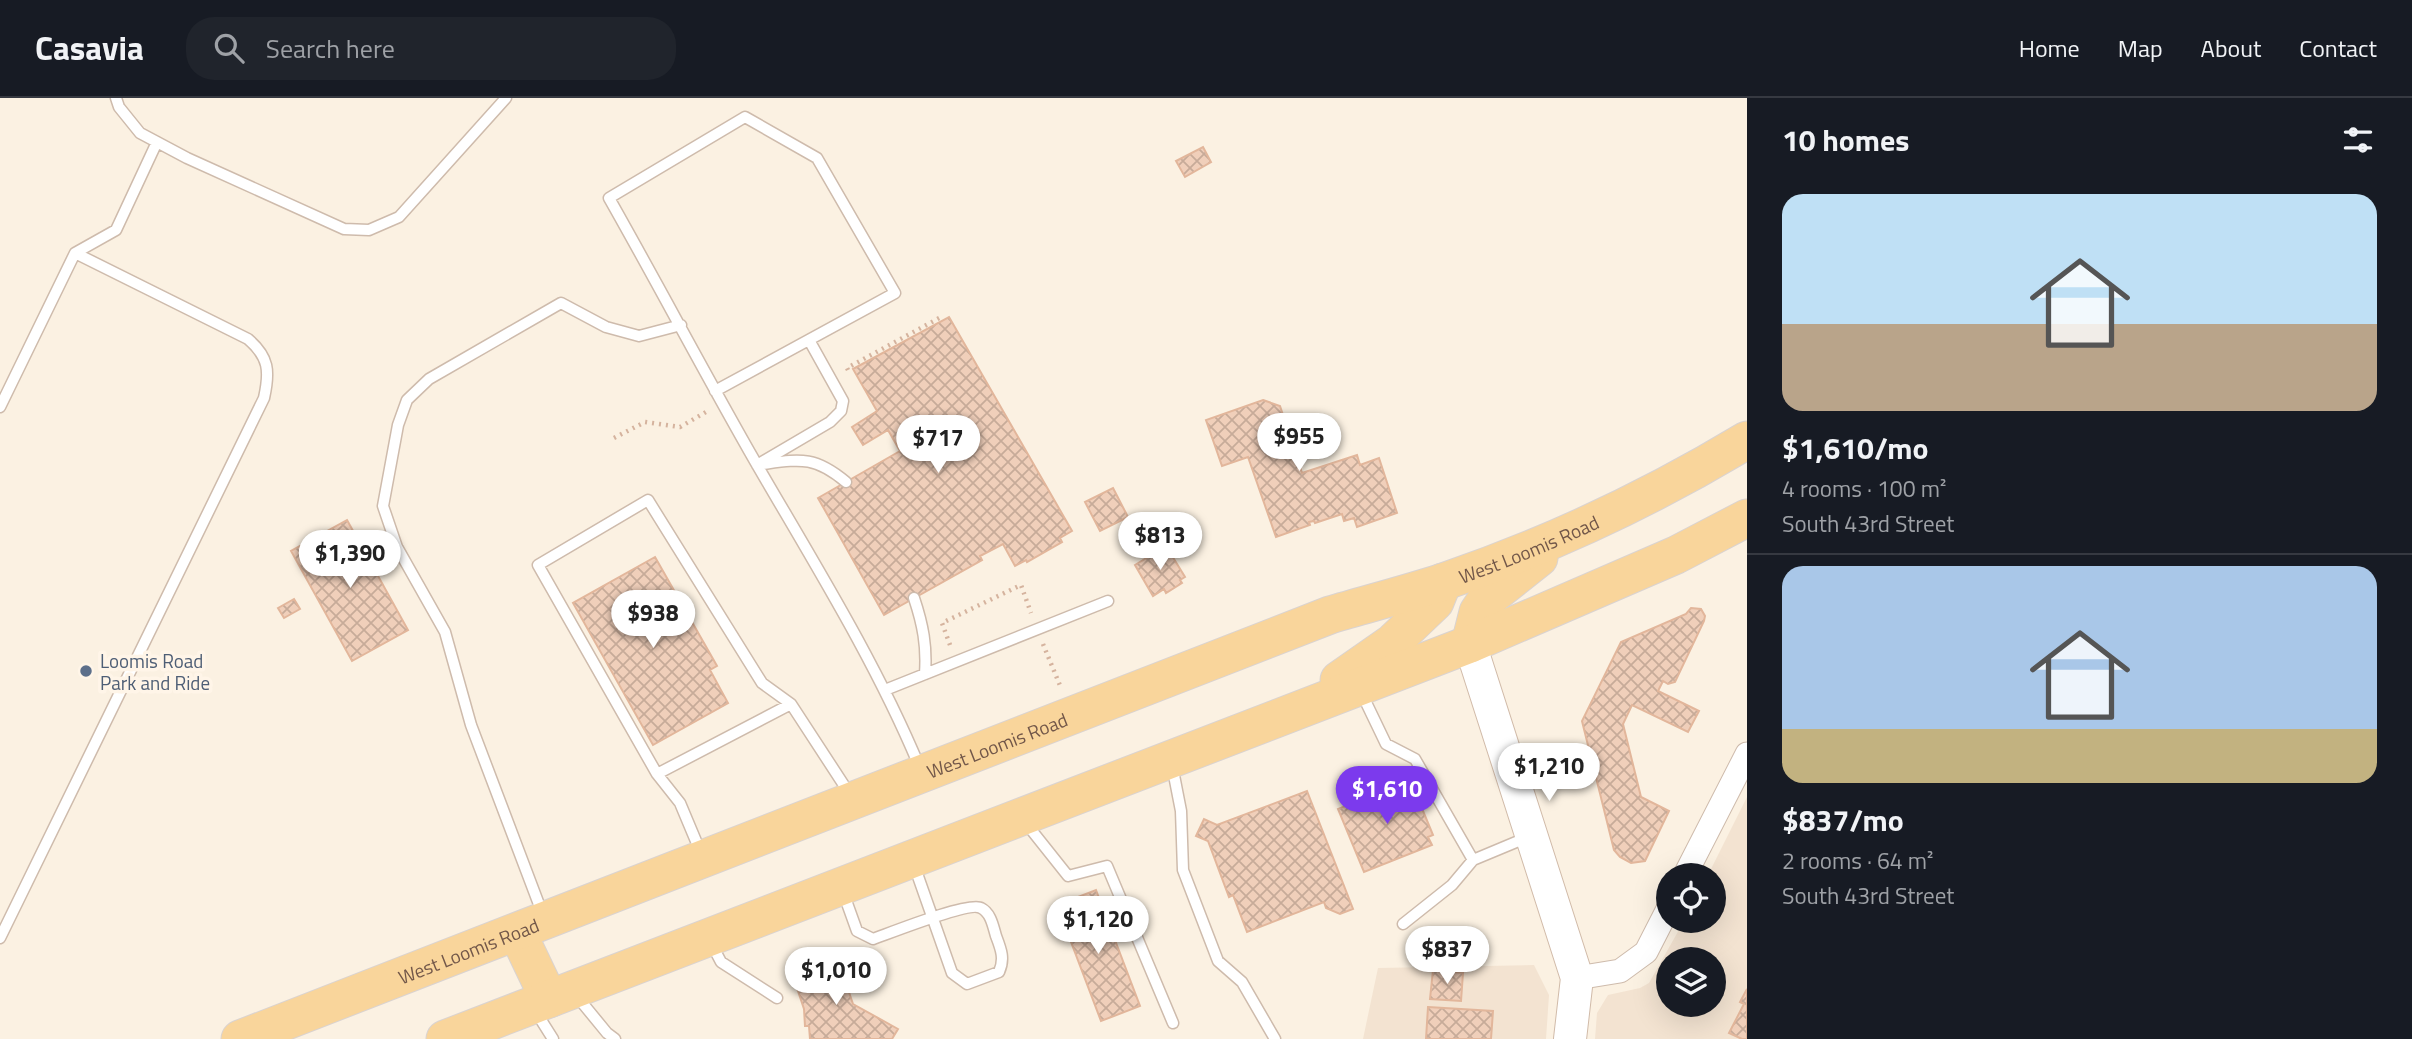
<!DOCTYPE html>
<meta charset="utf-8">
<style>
:root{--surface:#171b24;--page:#20242c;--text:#f1f3f6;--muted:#9ea1a6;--line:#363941;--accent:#7c3aed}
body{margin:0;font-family:"Titillium Web",sans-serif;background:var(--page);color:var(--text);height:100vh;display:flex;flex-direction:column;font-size:26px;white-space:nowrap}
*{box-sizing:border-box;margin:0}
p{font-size:23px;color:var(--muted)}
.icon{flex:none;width:38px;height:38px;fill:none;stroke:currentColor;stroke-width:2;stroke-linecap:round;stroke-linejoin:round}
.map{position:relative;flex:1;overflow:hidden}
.panel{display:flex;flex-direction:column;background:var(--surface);width:665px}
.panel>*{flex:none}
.fabs{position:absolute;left:1656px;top:765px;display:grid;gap:14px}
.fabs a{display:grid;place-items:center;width:70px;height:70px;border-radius:50%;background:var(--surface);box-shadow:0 7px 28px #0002;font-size:35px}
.price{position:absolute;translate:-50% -60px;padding:0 16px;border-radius:24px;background:#fff;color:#222;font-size:23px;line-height:46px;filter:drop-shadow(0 2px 4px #0008)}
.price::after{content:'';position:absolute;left:50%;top:42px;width:21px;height:16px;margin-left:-10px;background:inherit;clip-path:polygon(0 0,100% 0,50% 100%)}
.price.on{background:var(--accent);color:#fff}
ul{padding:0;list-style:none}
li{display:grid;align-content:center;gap:14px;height:371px;padding:0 35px}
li+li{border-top:2px solid var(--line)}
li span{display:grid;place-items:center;height:217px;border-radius:21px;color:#555}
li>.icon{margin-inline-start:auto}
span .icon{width:126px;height:126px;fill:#fffc;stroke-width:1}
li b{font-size:30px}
h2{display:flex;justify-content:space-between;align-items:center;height:84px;padding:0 35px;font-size:30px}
header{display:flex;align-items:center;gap:42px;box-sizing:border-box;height:98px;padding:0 35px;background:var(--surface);border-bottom:2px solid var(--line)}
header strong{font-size:33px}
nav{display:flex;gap:38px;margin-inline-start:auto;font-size:24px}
.search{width:490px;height:63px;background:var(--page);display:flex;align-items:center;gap:18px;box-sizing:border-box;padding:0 24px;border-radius:28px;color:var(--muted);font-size:26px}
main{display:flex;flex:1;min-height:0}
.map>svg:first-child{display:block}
</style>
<header>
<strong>Casavia</strong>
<div class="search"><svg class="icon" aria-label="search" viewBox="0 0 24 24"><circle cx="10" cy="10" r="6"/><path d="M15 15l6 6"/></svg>Search here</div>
<nav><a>Home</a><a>Map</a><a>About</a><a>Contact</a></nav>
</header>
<main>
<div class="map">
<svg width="1747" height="941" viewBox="0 0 1747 941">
<defs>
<pattern id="building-cross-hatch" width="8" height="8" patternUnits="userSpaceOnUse" patternTransform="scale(1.75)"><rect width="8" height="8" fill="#f0cfba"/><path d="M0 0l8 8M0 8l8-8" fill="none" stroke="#c7ab99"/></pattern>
</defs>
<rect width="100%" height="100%" fill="#fbf1e2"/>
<!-- residential -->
<path fill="#f3e3d1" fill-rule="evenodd" d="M1747,699V941H1595L1597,915L1608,897L1640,890L1649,885L1684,823L1713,822V777H1708ZM1668,861H1713V906H1668Z
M1534,867L1549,897L1546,941H1363L1378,870Z"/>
<!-- building -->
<path fill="url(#building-cross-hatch)" stroke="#e2b69b" stroke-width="2" d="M1203,49L1211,64L1185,79L1176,63Z
M949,219L1072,433L1060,440L1062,444L1027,464L1026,462L1015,468L1003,446L980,458L982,462L884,517L818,400L900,353L888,332L863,347L852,329L877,313L853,271Z
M1263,302L1280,308L1302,375L1357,357L1360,367L1379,360L1397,415L1357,429L1354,420L1344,423L1342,416L1315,425L1314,423L1309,424L1310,427L1276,439L1248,359L1222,368L1206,322Z
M1113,390L1128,419L1100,433L1085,404Z
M347,422L408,532L352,563L291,453Z
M1166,448L1185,479L1180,482L1182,485L1166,495L1164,491L1153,498L1135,467Z
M655,459L717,568L710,572L728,605L653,647L573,505Z
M294,501L300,511L284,520L278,510Z
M1691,510L1701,511L1705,518L1704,523L1675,584L1668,586L1663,583L1658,593L1699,613L1688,634L1632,607L1623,626L1641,699L1669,713L1645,763L1631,765L1620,759L1614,752L1582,623L1621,544L1686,516Z
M1407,683L1412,697L1416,696L1433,737L1428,739L1432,747L1364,774L1338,711Z
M1307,693L1353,811L1340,816L1326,810L1324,804L1247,834L1233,797L1229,799L1208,743L1196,738L1204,721L1217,727Z
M1096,792L1140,908L1101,923L1057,807Z
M836,856L853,906L898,931L892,941H810L809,928H805L804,911L795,884L814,872L813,864Z
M1433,872L1463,875L1461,903L1430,901Z
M1747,891V941H1742L1729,935L1744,906L1740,904Z
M1428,909L1493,913L1491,941H1426Z"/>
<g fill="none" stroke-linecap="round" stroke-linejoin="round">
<defs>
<path id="service" d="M116,0L119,9L140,35L187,60L344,131L369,132L399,119L506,0
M75,155L116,132L157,44
M715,293L895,195L817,60L745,19L609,100C659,188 706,278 756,365C814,465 876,564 920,670
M0,309L75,155L248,241C269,259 270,273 264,300L0,840
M763,366C801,361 815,358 846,384
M757,367L830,324L841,313L843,303L809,242
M914,500C923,527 927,548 925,576
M885,592L1108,503
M1361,594L1386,646L1415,661L1473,762
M1172,667L1181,713L1183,772L1218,863L1242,884L1275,941
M657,676L791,606
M1025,724L1068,778L1107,768L1173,925
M701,755L680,705L657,676L538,467L648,402L762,585L791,606L851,698
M843,794L857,833L873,841C890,835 970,803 981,810C991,815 993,828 996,838C1001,851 1005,861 999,874L967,886L952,875L914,767
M543,817L471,627L445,534L397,449L383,408L398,327L407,302L429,281L561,205L606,229L639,238L681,227
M1403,826L1452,787L1473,762L1528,739
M711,845L721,864L777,900
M575,896L607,935L615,941
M536,914L553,941"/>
<path id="minor" d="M1685,777L1747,656
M1577,880L1620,873L1646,854L1668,811"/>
<path id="secondary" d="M1470,546L1577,880L1570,941"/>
<g id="primary">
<path d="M1470,546L1478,514L1486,502L1539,460"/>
<path d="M1339,582L1392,545L1435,504L1443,484"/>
<path d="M517,834L549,901"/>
<path id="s1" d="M240,941L1330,517C1367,506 1406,496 1443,484C1549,448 1651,400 1747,342"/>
<path d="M445,941L1470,546L1676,457L1747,420"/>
</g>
</defs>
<!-- service casing -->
<use href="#service" stroke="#cebbac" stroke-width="13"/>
<!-- minor casing -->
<use href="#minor" stroke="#cebbac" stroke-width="25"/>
<!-- secondary casing -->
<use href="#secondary" stroke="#d1bba9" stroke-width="34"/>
<!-- primary casing -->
<use href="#primary" stroke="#dad3d0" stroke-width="39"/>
<!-- path -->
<path stroke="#d5b39e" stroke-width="4.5" stroke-dasharray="2 5" stroke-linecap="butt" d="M848,272L847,270L943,218
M614,340L645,324L680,329L706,314
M1043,546L1061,590
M950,547L942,525L1021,487L1031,515"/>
<!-- service -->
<use href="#service" stroke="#fff" stroke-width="10"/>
<!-- minor -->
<use href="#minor" stroke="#fff" stroke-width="23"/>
<!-- secondary -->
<use href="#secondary" stroke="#fff" stroke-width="32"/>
<!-- primary -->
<use href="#primary" stroke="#f9d59b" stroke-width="37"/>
</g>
<!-- markers -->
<circle fill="#5c6f8a" stroke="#fff5e8" stroke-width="2.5" cx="86" cy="573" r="7"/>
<g text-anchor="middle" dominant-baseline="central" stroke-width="7" stroke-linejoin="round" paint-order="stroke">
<!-- street labels -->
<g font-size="19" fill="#725749" stroke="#fff5e8">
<text stroke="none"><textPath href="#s1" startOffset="1379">West Loomis Road</textPath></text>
<text stroke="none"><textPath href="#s1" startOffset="812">West Loomis Road</textPath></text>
<text stroke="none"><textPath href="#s1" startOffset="245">West Loomis Road</textPath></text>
</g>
<!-- service labels -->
<g font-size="19" fill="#4e5e75" stroke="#fff5e8" text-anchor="start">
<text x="100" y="562">Loomis Road<tspan x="100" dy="22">Park and Ride</tspan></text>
</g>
</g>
</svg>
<div class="fabs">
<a><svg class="icon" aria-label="locate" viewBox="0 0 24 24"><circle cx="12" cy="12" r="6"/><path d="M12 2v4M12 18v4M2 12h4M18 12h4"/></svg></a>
<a><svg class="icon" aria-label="layers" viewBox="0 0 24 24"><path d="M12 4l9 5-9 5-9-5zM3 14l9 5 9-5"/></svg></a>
</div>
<b class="price" style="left:1299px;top:375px">$955</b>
<b class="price" style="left:938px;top:377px">$717</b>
<b class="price" style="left:1160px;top:474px">$813</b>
<b class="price" style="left:350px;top:492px">$1,390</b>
<b class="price" style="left:653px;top:552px">$938</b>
<b class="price" style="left:1549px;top:705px">$1,210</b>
<b class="price on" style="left:1387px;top:728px">$1,610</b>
<b class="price" style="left:1098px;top:858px">$1,120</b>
<b class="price" style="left:1447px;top:888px">$837</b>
<b class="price" style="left:836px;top:909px">$1,010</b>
</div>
<section class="panel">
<h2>10 homes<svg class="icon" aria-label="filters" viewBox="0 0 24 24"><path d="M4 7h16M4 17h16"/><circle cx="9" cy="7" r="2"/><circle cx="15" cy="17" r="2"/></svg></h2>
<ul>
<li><span style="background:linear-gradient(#bfe0f5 60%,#b9a48a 0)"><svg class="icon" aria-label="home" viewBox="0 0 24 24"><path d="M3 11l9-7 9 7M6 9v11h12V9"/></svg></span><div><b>$1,610/mo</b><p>4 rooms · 100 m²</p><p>South 43rd Street</p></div></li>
<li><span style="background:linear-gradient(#a9c7e8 75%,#c2b280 0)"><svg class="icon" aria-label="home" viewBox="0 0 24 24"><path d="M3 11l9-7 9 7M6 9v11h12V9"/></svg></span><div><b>$837/mo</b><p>2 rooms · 64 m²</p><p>South 43rd Street</p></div></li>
</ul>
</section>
</main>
